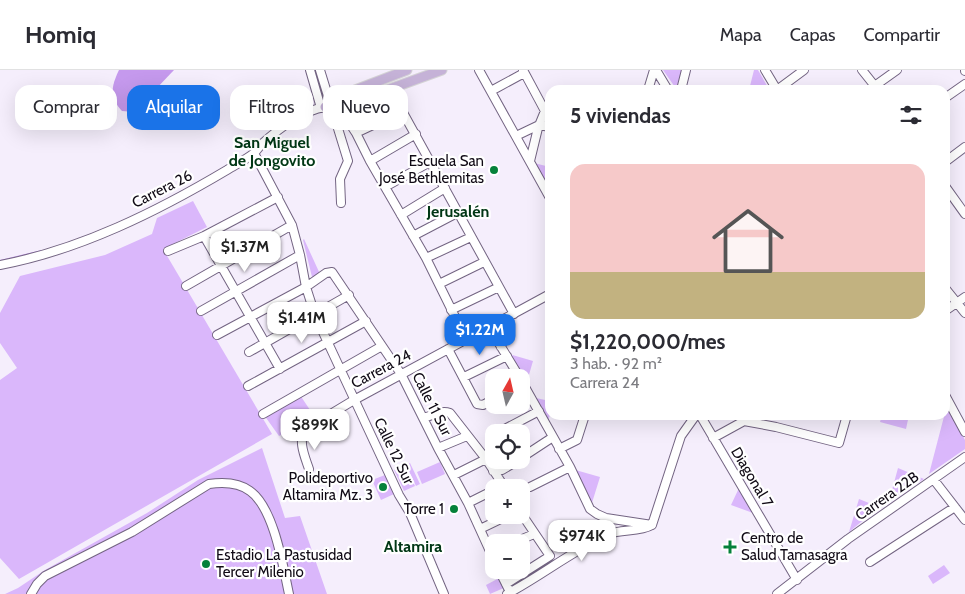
<!DOCTYPE html>
<html lang="es">
<meta charset="utf-8">
<style>
:root{--surface:#fff;--page:#f7f7f7;--text:#2b2b33;--muted:#7c7c81;--line:#e1e1e2;--accent:#1a73e8}
body{margin:0;font-family:Cabin,sans-serif;background:var(--page);color:var(--text);height:100vh;display:flex;flex-direction:column;font-size:19px;white-space:nowrap}
*{box-sizing:border-box;margin:0}
p{font-size:16px;color:var(--muted)}
.icon{flex:none;width:28px;height:28px;fill:none;stroke:currentColor;stroke-width:2;stroke-linecap:round;stroke-linejoin:round}
.map{position:relative;flex:1;overflow:hidden}
.side{position:absolute;left:545px;top:15px;width:405px;height:335px;display:flex;flex-direction:column;background:var(--surface);border-radius:15px;box-shadow:0 5px 20px #0002}
.side>*{flex:none}
.banner{position:absolute;left:15px;top:15px;width:455px;height:45px;display:flex;gap:10px}
.needle{width:32px;rotate:8deg}
.controls{position:absolute;left:485px;top:299px;display:grid;gap:10px}
.controls a{display:grid;place-items:center;width:45px;height:45px;border-radius:10px;background:var(--surface);box-shadow:0 5px 20px #0002;font-size:25px}
.price{position:absolute;translate:-50% -42px;padding:0 11px;border-radius:10px;background:#fff;color:#222;font-size:16px;line-height:32px;filter:drop-shadow(0 1px 2px #0008)}
.price::after{content:'';position:absolute;left:50%;top:30px;width:15px;height:11px;margin-left:-8px;background:inherit;clip-path:polygon(0 0,100% 0,50% 100%)}
.price.selected{background:var(--accent);color:#fff}
ul{padding:0;list-style:none}
li{display:grid;align-content:center;gap:10px;height:265px;padding:0 25px}
li span{display:grid;place-items:center;height:155px;border-radius:15px;color:#555}
li>.icon{margin-inline-start:auto}
span .icon{width:90px;height:90px;fill:#fffc;stroke-width:1}
li b{font-size:21px}
h2{display:flex;justify-content:space-between;align-items:center;height:60px;padding:0 25px;font-size:21px}
.pill{padding:0 18px;border-radius:15px;background:var(--surface);box-shadow:0 5px 20px #0002;font-size:18px;line-height:45px}
.pill.selected{background:var(--accent);color:#fff}
header{display:flex;align-items:center;gap:30px;box-sizing:border-box;height:70px;padding:0 25px;background:var(--surface);border-bottom:1px solid var(--line)}
header strong{font-size:24px}
nav{display:flex;gap:28px;margin-inline-start:auto;font-size:18px}
.map>svg:first-child{display:block}
</style>
<header>
<strong>Homiq</strong>
<nav><a>Mapa</a><a>Capas</a><a>Compartir</a></nav>
</header>
<div class="map">
<svg width="965" height="524" viewBox="0 0 965 524">
<rect width="100%" height="100%" fill="#f5eefc"/>
<!-- green -->
<path fill="#dab7fb" d="M663,0H683L677,20Z
M754,0H758L769,19L750,16Z
M389,22L400,41L358,60L346,39Z
M534,93L550,97V123Z
M193,131L207,157L163,179L272,364L19,509L0,488V310L17,298L0,273V243L20,206L105,185L152,164L157,148Z
M304,169L320,204L312,207L303,170Z
M509,284L533,291L526,315Z
M300,325L316,349L279,366L264,345Z
M531,327L550,331V345L547,354Z
M947,335L965,370V379L929,404Z
M882,345H909L906,359L880,352Z
M262,378L285,448L300,446L327,524H5L18,518L45,500L147,443L198,410Z
M440,392L445,404L422,414L417,402Z
M410,393L420,414L416,416L406,395Z
M405,395L415,416L404,421L394,400Z
M898,398L924,409L889,431Z
M572,399L600,407L591,436Z
M385,405L394,424L381,430L372,410Z
M739,418L753,443L731,435Z
M859,429L879,437L849,462Z
M944,495L950,503L933,514L928,506Z
M501,507L506,517L490,524L486,515Z"/>
<!-- forest -->
<path fill="#c599ed" d="M119,0H174L134,42L122,41C109,27 111,17 119,0Z"/>
<g fill="none" stroke-linecap="round" stroke-linejoin="round">
<!-- stream -->
<path stroke="#c497ec" stroke-width="2" d="M0,191L42,181"/>
<defs>
<path id="minor" d="M310,0L321,38
M320,0L348,91L340,109L341,133
M479,0L550,128
M523,0L545,41L538,58L530,91
M656,0L668,20
M765,0L777,20
M862,0L878,20
M965,0V1
M390,19L514,244
M648,20L654,0
M681,20L686,0
M777,20L804,0
M869,20L897,0
M491,21L524,3
M945,28L965,14
M336,33L356,63L370,91L426,188L466,269
M539,55L550,57
M356,63L403,41
M516,66L539,55
M254,83L292,155L300,185L306,217L315,245L399,425L410,443L444,524
M370,91L416,64
M945,92L965,77
M945,116L965,144
M385,117L430,92
M401,145L445,118
M204,166L280,299
M413,166L457,143
M168,181L204,166L278,127
M426,188L471,167
M0,195C80,180 158,141 227,100C235,95 245,90 253,84C257,81 259,76 263,73C278,59 304,40 325,37
M439,214L484,192
M186,216L292,155
M945,218L965,243
M451,240L499,217
M201,241L300,185
M945,241L965,227
M489,257L520,308
M217,265L306,217L326,203L332,202L401,304L438,378L468,433L494,490
M501,277L510,246
M448,279L477,334L483,335L494,329
M249,282L349,225
M464,307L507,286
M521,310L570,397L590,439L597,444L606,448L652,455
M248,316L366,251
M945,325L965,362
M263,344L382,276
M700,345L797,510
M424,348C433,345 441,340 450,343L486,389L505,418
M744,351L776,357L839,373L847,345
M499,362L539,341
M713,368L744,351
M438,378L467,366
M559,379L577,370L585,345
M521,388L553,367
M309,399C305,387 297,370 306,359L354,330L550,224
M493,401L502,400L519,390
M454,405L486,389
M934,410L965,450
M530,417L570,397
M468,433L494,420
M652,455L681,366L696,345
M480,459L509,445
M515,472L534,464
M870,492L955,437
M499,500L508,518
M506,514L550,486L521,443
M31,524L37,514L45,506L132,462L209,414C223,412 238,412 250,421C274,438 283,496 289,524
M507,524C541,506 572,481 607,465C621,458 638,463 652,455
M777,524L848,469L965,387"/>
<path id="major" d="M330,32L337,27L407,0
M325,37H338L348,34L442,0"/>
</defs>
<!-- minor casing -->
<use href="#minor" stroke="#736482" stroke-width="10"/>
<!-- major casing -->
<use href="#major" stroke="#d4d3d5" stroke-width="11"/>
<!-- minor -->
<use href="#minor" stroke="#fff" stroke-width="8"/>
<!-- major -->
<use href="#major" stroke="#c5b2d7" stroke-width="9"/>
</g>
<!-- markers -->
<g fill="#05813a" stroke="#fff" stroke-width="2">
<circle cx="494" cy="100" r="5"/>
<circle cx="383" cy="417" r="5"/>
<circle cx="454" cy="439" r="5"/>
<path d="M727.5 469.5h5v5h5v5h-5v5h-5v-5h-5v-5h5z"/>
<circle cx="206" cy="494" r="5"/>
</g>
<g text-anchor="middle" dominant-baseline="central" stroke-width="4.5" stroke-linejoin="round" paint-order="stroke">
<!-- poi labels -->
<g font-size="15" fill="#100a15" stroke="#fff" text-anchor="end">
<text x="484" y="91">Escuela San<tspan x="484" dy="17">José Bethlemitas</tspan></text>
<text x="373" y="408">Polideportivo<tspan x="373" dy="17">Altamira Mz. 3</tspan></text>
<text x="444" y="439">Torre 1</text>
<text x="741" y="468" text-anchor="start">Centro de<tspan x="741" dy="17">Salud Tamasagra</tspan></text>
<text x="216" y="485" text-anchor="start">Estadio La Pastusidad<tspan x="216" dy="17">Tercer Milenio</tspan></text>
</g>
<!-- street labels -->
<g font-size="15" fill="#100a15" stroke="#fff">
<text transform="translate(162 119) rotate(-27)">Carrera 26</text>
<text transform="translate(381 299) rotate(-28)">Carrera 24</text>
<text transform="translate(432 334) rotate(63)">Calle 11 Sur</text>
<text transform="translate(394 381) rotate(64)">Calle 12 Sur</text>
<text transform="translate(752 407) rotate(59)">Diagonal 7</text>
<text transform="translate(887 426) rotate(-35)">Carrera 22B</text>
</g>
<!-- neighbourhood labels -->
<g font-size="16" font-weight="bold" fill="#013715" stroke="#fff">
<text x="272" y="72">San Miguel<tspan x="272" dy="18">de Jongovito</tspan></text>
<text x="458" y="141">Jerusalén</text>
<text x="413" y="476">Altamira</text>
</g>
</g>
</svg>
<div class="controls">
<a><svg class="needle" viewBox="-14 -14 28 28"><path d="M0-13l5 13h-10z" fill="#e53935"/><path d="M0 13l5-13h-10z" fill="#7c7c81"/></svg></a>
<a><svg class="icon" aria-label="locate" viewBox="0 0 24 24"><circle cx="12" cy="12" r="6"/><path d="M12 2v4M12 18v4M2 12h4M18 12h4"/></svg></a>
<a>+</a>
<a>−</a>
</div>
<b class="price" style="left:245px;top:203px">$1.37M</b>
<b class="price" style="left:302px;top:274px">$1.41M</b>
<b class="price selected" style="left:480px;top:286px">$1.22M</b>
<b class="price" style="left:315px;top:381px">$899K</b>
<b class="price" style="left:582px;top:492px">$974K</b>
<div class="banner">
<a class="pill">Comprar</a>
<a class="pill selected">Alquilar</a>
<a class="pill">Filtros</a>
<a class="pill">Nuevo</a>
</div>
<section class="side">
<h2>5 viviendas<svg class="icon" aria-label="filters" viewBox="0 0 24 24"><path d="M4 7h16M4 17h16"/><circle cx="9" cy="7" r="2"/><circle cx="15" cy="17" r="2"/></svg></h2>
<ul>
<li><span style="background:linear-gradient(#f6c9c9 70%,#c2b280 0)"><svg class="icon" aria-label="home" viewBox="0 0 24 24"><path d="M3 11l9-7 9 7M6 9v11h12V9"/></svg></span><div><b>$1,220,000/mes</b><p>3 hab. · 92 m²</p><p>Carrera 24</p></div></li>
</ul>
</section>
</div>
